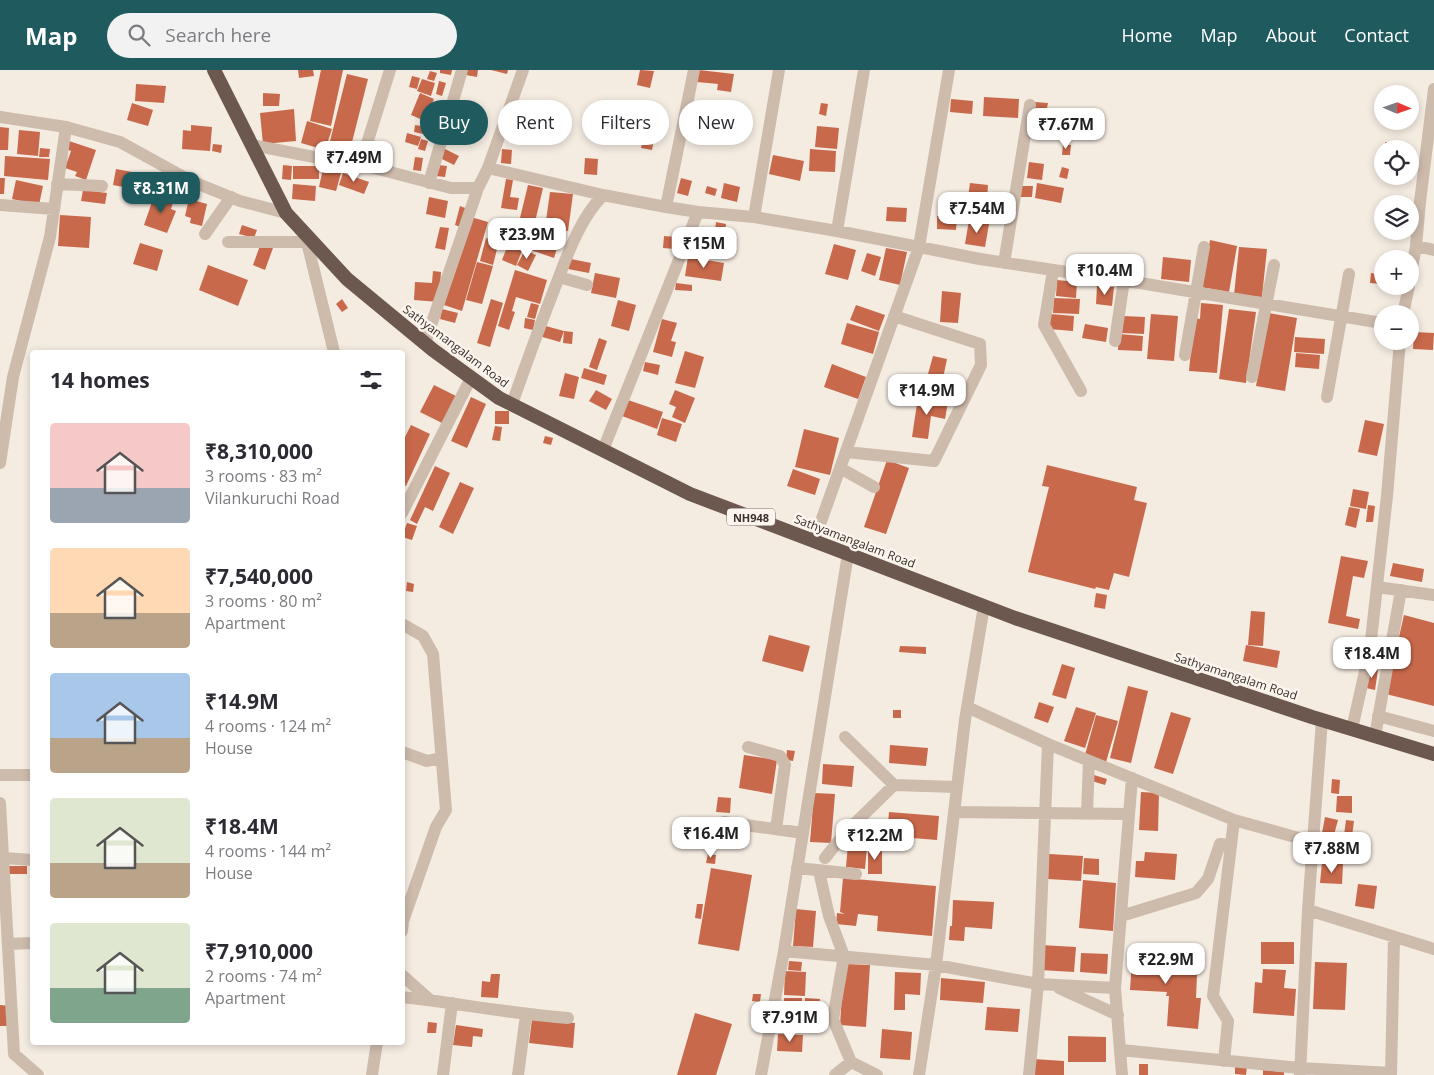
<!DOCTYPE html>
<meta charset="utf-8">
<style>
:root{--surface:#fff;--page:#f2f2f3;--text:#2b2b33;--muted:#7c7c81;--accent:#1f5a5e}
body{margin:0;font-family:"Open Sans",sans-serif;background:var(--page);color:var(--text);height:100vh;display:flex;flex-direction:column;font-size:19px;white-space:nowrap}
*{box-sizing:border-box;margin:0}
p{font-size:16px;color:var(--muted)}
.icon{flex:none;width:28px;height:28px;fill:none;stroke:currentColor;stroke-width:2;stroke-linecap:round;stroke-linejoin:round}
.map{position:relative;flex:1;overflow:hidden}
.drawer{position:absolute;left:30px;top:280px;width:375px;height:695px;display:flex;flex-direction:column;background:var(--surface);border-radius:5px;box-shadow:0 2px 8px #0003}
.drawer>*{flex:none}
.top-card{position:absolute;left:420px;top:30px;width:475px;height:45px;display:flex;gap:10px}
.needle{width:32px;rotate:92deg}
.tools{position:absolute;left:1374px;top:15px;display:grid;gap:10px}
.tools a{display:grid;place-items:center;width:45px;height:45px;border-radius:50%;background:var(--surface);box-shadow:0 2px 8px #0003;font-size:25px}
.price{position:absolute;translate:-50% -42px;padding:0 11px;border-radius:10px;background:#fff;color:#222;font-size:16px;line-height:32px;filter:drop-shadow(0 1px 2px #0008)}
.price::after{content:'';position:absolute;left:50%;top:30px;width:15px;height:11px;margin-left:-8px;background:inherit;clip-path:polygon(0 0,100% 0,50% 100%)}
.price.active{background:var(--accent);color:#fff}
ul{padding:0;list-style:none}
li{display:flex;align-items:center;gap:15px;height:125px;padding:0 20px}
li span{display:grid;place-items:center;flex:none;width:140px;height:100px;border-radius:5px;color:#555}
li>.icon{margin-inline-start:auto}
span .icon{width:60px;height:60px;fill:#fffc;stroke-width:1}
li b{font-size:21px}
h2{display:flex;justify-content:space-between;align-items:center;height:60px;padding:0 20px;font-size:21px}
.tag{padding:0 18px;border-radius:22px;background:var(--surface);box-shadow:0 2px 8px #0003;font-size:18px;line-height:45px}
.tag.active{background:var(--accent);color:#fff}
header{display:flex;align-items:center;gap:30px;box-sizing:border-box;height:70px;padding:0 25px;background:var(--accent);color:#fff}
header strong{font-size:24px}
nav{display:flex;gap:28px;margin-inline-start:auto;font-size:18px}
.search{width:350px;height:45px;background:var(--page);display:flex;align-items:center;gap:12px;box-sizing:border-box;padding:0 18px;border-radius:28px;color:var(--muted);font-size:19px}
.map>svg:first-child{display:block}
</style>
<header>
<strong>Map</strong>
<div class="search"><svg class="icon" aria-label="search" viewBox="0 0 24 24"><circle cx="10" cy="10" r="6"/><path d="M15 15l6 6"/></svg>Search here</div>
<nav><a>Home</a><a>Map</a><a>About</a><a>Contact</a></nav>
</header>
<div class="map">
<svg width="1434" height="1005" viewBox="0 0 1434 1005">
<rect width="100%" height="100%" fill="#f4ebe1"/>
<!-- building -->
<path fill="#c8694b" d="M298,0H313L314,6L299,8Z
M321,0H343L331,56L310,51Z
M440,0H452L451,5L440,3Z
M467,0H478L477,7L466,5Z
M491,0H508L507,4Z
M640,0L654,1L650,18L637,15Z
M699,0L734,4L731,22L717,20L718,14L697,12Z
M430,1L437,3L434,11L427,9Z
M347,4L368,9L349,84L328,79Z
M412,6L420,8L417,19L409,17Z
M422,9L435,13L431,26L417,21Z
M439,11L446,13L442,26L436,24Z
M136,14L166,16L164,33L135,31Z
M263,23L280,24L279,36H263Z
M420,23L434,29L425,51L411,45Z
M984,27L1019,29L1018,48L983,46Z
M951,29L973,31L972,44L950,42Z
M1035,32L1048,33L1046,43L1034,41Z
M132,33L153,40L148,56L127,50Z
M821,33L828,34L826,46L819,44Z
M294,39L296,71L263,74L260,43Z
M307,51L332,59L325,80L301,73Z
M450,51H467V73H449Z
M191,55L212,57L210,81L182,79L183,60L191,61Z
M415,55L434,58L432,66L414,62Z
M817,56L839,58L837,79L815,77Z
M0,57L9,58L8,80H0Z
M19,60L40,62L38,86L17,84Z
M407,63L421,67L418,76L405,72Z
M643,67L654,69L652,80L641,78Z
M421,69L428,71L425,81L418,79Z
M69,71L96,80L86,110L75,106L77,102L65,98L71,81L66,79Z
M1385,72L1399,73V79H1385Z
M213,74L222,75L221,83L212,81Z
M1063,74L1071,75L1070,85H1062Z
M40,78L50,79L49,87H39Z
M445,79L459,86L454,95L440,88Z
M502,79L512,80L511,94L501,93Z
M810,79L836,81L835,102L809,101Z
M773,85L804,91L800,111L769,104Z
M5,86L50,89L48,110L4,106Z
M415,87L423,88L421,101L413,100Z
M585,88L598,89L597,105L584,104Z
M1029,92L1044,94L1042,110L1027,108Z
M283,95L292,96L291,110L282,109Z
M438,95L447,96L445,107L436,106Z
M293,96H319V109H293Z
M1062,97L1069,99L1067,109L1059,107Z
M116,99L154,106L150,127L128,124L129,118L113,115Z
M323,99L341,103L336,121L319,117Z
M343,103L369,112L364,124L339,115Z
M0,108H5L4,124H0Z
M681,108L692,111L688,126L677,123Z
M506,109L513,110L510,127L519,128L517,140L501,138Z
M16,110L43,116L39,135L12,129Z
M156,112L179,117L176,127L154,122Z
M724,113L740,117L737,132L721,128Z
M970,113L988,115L987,129L968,127Z
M1037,113L1064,118L1061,133L1035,128Z
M293,114L316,116L315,131L292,129Z
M528,115L543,118L535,152L520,148Z
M707,116L717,119L715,126L705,123Z
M1020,116H1033L1032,127H1019Z
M83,120L107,123L105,134L81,131Z
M550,122L573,124L568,161L545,158Z
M161,124L174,129L171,139L176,141L167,163L144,155L152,132L157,134Z
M429,127L448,131L445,148L426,144Z
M189,129L207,134L202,156L190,153L191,148L185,146Z
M460,136L468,139L463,158L455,155Z
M887,137L907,138L906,152L886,151Z
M60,145L91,147L89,178L58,176Z
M937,146L957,147L956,160L937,159Z
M471,147L488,152L462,241L444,235Z
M494,149L510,155L504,169L489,163Z
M969,150L989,154L985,177L965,174Z
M716,152L726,154L725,161L715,160Z
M242,155L257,160L254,168L239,164Z
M533,156L561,165L554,188L525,178Z
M440,157L449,158L445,180L435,178Z
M664,166L676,167L675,179L663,178Z
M486,168L499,171L493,195L480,191Z
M1210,170L1237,176L1229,222L1201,217Z
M509,172L523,178L516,196L502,190Z
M140,173L163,180L157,201L133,194Z
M261,173L273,178L265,200L253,195Z
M834,174L856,180L848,210L825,204Z
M1239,177L1267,179L1262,227L1234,225Z
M886,178L907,182L900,215L879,210Z
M525,180L536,185L528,201L517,195Z
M867,183L881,187L875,206L861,201Z
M688,187L724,193L721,211L685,206Z
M1163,187L1191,190L1189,212L1161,209Z
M571,189L591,193L589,203L568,199Z
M477,192L493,196L482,234L466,230Z
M208,195L248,210L238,236L199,220Z
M515,200L547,210L540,234L516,227L512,241L515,242L509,260L498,256Z
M433,201L441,202L439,232L414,230L415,212L432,213Z
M595,203L620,208L616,228L591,223Z
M1371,203L1382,205V214L1370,213Z
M1057,210L1077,212L1076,228L1056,226Z
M676,213L692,215V221L675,220Z
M1097,216L1114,217L1112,236L1096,234Z
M942,221L961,223L958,253L940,252Z
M1054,228L1080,229L1079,244L1053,243Z
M342,229L348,238L342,242L336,234Z
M491,229L503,233L490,277L477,273Z
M618,230L636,235L629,261L611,256Z
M531,233L539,235L535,249L527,247Z
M1201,233L1223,235L1217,303L1189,301L1194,248L1200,249Z
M856,235L885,245L879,261L850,250Z
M442,239L458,243L455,253L440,249Z
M1229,239L1256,242L1246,313L1219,309Z
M1269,243L1297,248L1285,321L1256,316Z
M1050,244L1074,246L1073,261L1049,259Z
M1151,244L1178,246L1174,291L1147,289Z
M1123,246L1145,247L1144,264L1122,263Z
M525,248L535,250L533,260L524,258Z
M662,249L677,253L671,271L676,272L672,287L653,282Z
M847,253L879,262L873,284L841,274Z
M1085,254L1108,258L1106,272L1082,268Z
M542,255L564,261L560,272L539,266Z
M564,261L573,262L572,274L563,273Z
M1414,262L1434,263L1433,280L1413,279Z
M1119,264L1143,266L1142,281L1118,280Z
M1295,267L1325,269L1324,284L1294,282Z
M599,268L607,271L597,300L589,297Z
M685,281L704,287L695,318L675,313Z
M1296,283L1320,285L1319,299L1295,297Z
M933,286L947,289L943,308L928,304Z
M645,292L660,295L658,305L643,301Z
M832,294L866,307L858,329L824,317Z
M584,298L607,305L604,315L581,308Z
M565,303L579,307L574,329L559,326Z
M924,308L952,311L950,329L922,326Z
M434,315L456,326L442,353L420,342Z
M596,320L612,329L606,340L589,331Z
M675,320L695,328L685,353L672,347L676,337L669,334Z
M471,327L486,334L467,378L451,371Z
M918,327L948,332L945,349L931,346L928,369L912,367Z
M628,330L663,342L657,359L622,346Z
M495,341H509V354H495Z
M662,348L682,354L676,372L657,365Z
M1365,350L1384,354L1377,386L1358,382Z
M411,355L430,364L406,416L402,414V373Z
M495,356L502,357L500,371L492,370Z
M804,359L839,368L830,405L795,397Z
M545,366L553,368L551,375L543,373Z
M887,390L909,398L886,464L864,457Z
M1047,395L1137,417L1134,430L1147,433L1129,507L1114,503L1109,520L1096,517L1095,519L1028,502L1049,417L1042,416Z
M435,396L450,403L433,441L425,437L417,454L410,450Z
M793,399L820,409L815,425L787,416Z
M460,412L474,418L453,464L439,457Z
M1353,419L1369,422L1366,439L1350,436Z
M1368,435L1375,436L1373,452H1366Z
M1349,437L1360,439L1356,458L1345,455Z
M407,453L417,456L412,470L402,467Z
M1341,486L1368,491L1364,508L1353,506L1346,546L1360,549L1358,559L1328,553Z
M1393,493L1424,499L1422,512L1390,506Z
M407,512L414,514L413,522L406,521Z
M1096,523L1107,525L1105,539L1094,537Z
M1251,541L1265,542L1263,576L1248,575Z
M1404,545L1434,553V636L1386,624Z
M769,565L810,576L803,602L762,591Z
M1246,575L1280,581L1277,598L1243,591Z
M900,576L926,577V584L899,582Z
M1062,594L1075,598L1066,629L1052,625Z
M1370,598L1378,600L1375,620L1366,618Z
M1128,616L1148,621L1131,693L1110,688Z
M1039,632L1054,637L1048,653L1034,648Z
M1076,637L1096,643L1085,678L1064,671Z
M893,640H901V648H893Z
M1171,642L1191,648L1173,704L1154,698Z
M1096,645L1118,651L1106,692L1085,685Z
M890,675L928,678L926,696L889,693Z
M787,680L795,681L793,691L786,690Z
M744,685L777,690L772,724L739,718Z
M823,694L854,696L852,717L822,714Z
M1094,705L1107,709L1105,715L1092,711Z
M1332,709L1340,710L1339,724L1331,723Z
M30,712H32V744H30Z
M1141,722L1159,723L1158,761L1139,760Z
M814,723L835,724L831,773L810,772Z
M1337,726H1352V743L1336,742Z
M718,727L731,728L730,743L716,742Z
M889,742L939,746L937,770L887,766Z
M1325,747L1338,750L1334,765L1322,763Z
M1346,750L1354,751L1351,774L1343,773Z
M849,763L868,765L865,799L846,797Z
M868,777H882V804H868Z
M1145,782L1177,784L1175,810L1135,807L1136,791H1144Z
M708,784L716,785L715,794L706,793Z
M1049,784L1083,786L1081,811L1048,809Z
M1084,788L1099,789V805L1083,804Z
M1322,793L1343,794L1342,814L1320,813Z
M6,796H27V804H6Z
M711,798L752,805L739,881L698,874Z
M843,808L936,816L932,866L877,861L878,846L858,844L856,856L836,854L837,843L845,844L840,842Z
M1083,810L1116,813L1113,861L1079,858Z
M1358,814L1377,816L1374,839L1355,836Z
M953,830L994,832L992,859L965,857L964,871L949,870L950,856H952Z
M697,834H703L701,849L695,848Z
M796,839L816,841L813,877L793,876Z
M1261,872H1294V894H1261Z
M1041,875L1076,877L1074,902L1040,900Z
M1133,875L1169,877L1168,902L1197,905L1196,928H1201L1198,959L1167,956L1169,926H1166L1167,922L1130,920Z
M1081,883L1108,884L1107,904L1080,902Z
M789,891L802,892L801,901L788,900Z
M1315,892L1347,893L1345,940L1313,939Z
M844,894L870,895L866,957L840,955Z
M1263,899L1286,900L1284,918L1296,919L1294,946L1253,943L1255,912L1262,913Z
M785,901L806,902L805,926L784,925Z
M895,902L921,903L920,925L905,924V940H894Z
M491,904H500L498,928L481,927L482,911L490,912Z
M941,908L985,912L983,933L940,930Z
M753,924H761L760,932L752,931Z
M784,928H802V947H784Z
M805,928L820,929L819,946L804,945Z
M0,935L11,936L10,956H0Z
M987,937L1020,939L1018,962L985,960Z
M695,943L732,954L716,1005H677Z
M532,949L575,953L573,978L529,973Z
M428,952L437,953L436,963H427Z
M456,955L483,959L482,967L473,966L472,977L453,975Z
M882,959L912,962L910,990L880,988Z
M778,964L803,965L802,982L777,981Z
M1068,966L1106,967V992H1068Z
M1033,989L1064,991V1005H1032Z
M1139,994H1148V1005H1139Z
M1235,996H1247L1246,1005L1235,1004Z
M1263,1000L1284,1002V1005H1263Z"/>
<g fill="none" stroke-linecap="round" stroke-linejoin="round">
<!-- minor -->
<path stroke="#cdbbac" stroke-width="12" d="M252,75L360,96L390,0
M360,96L363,95L451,118H478L488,98L523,0
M488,98L603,125L666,137L698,142L754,147L837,161L980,189L1140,213L1382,253
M429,113L462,0
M57,114L102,116
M0,135L54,139
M666,137L694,0
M754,147L779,0
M837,161L864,0
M205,164L231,127
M305,164L334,282
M228,172H307
M1416,176L1434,180
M1004,193L1030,35
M1053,201L1044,255L1081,321
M559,207L587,215
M1410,209L1416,176L1420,132L1434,19
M1403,244L1409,216
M1115,271L1124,210
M425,273L478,118
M1185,285L1204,177
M1252,307L1274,195
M1327,327L1349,204
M512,334C526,294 541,253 557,212C568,183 580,149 603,125
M603,380L698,142
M846,382L934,391L981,295L980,274L894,246
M0,393L13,307L50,167L66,57
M840,398L874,417
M402,443L471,308
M814,471L919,177L949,0
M1377,517L1434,525
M402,554L423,566L433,584L446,740L436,757L403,851L402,861
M967,637L1048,674L1234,750L1313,772
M1378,646L1434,661
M1352,659L1370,579L1387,426L1400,271
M1375,666L1401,520
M845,667L894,715L957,717
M748,677L780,686L785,695L776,759
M402,682L427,691L441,688
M0,705H32
M0,733L14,984L38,1005
M954,742L1129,744
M1087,743L1089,691
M724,752L803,763
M4,788L32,790
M825,788L845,763L894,715
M797,798L856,804
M819,801L829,846L844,886L833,949L851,992L877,1005
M1308,840L1434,879
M1121,846L1196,823L1208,809L1220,774L1231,775
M8,874L32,873
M784,881L936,895L1038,914L1115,918
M402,905L430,930
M1059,918L1118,945
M402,927C458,933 512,944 568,948
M1121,980L1300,998L1391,1003
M1224,991L1228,951L1213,926L1234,750
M372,1005L377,972
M443,1005L452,933
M518,1005L526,945
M761,1005L784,881L848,484
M835,1005L851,992
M919,1005L936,895L965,650L984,536
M1029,1005L1038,914L1048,674
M1122,1005L1115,918L1132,708
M1300,1005L1308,840L1322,650
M1391,1005L1394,868"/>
<!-- tertiary -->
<path stroke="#cdbbac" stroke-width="12" d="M0,47L66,57L120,72L191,111L240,131L286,143"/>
<!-- trunk -->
<path stroke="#6c584f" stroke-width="14" d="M214,0L286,143L347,209L433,280L499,328L690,424L848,484L1015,548L1312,647L1434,684"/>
</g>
<g text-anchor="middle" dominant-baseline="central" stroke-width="5" stroke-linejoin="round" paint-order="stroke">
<!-- shield labels -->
<rect fill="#fbf5ee" stroke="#756b66" stroke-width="1" x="727" y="438.5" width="48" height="17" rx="4"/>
<g font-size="11" font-weight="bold" fill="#3b302b">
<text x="751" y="447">NH948</text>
</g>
<!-- street labels -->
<g font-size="12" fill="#3b302b" stroke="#fbf5ee">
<text transform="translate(456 276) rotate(37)">Sathyamangalam Road</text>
<text transform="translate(855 471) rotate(21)">Sathyamangalam Road</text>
<text transform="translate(1236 606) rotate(18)">Sathyamangalam Road</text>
</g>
</g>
</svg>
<div class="tools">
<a><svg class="needle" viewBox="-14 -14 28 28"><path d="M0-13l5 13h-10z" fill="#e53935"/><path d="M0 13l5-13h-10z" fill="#7c7c81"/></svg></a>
<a><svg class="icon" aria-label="locate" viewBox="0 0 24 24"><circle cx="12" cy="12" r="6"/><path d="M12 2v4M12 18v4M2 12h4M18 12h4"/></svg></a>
<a><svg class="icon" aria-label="layers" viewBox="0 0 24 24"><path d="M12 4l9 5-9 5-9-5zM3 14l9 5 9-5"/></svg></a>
<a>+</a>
<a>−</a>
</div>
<b class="price" style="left:1066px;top:80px">₹7.67M</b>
<b class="price" style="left:354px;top:113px">₹7.49M</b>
<b class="price active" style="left:161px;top:144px">₹8.31M</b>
<b class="price" style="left:977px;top:164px">₹7.54M</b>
<b class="price" style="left:527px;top:190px">₹23.9M</b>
<b class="price" style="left:704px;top:199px">₹15M</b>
<b class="price" style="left:1105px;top:226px">₹10.4M</b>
<b class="price" style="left:927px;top:346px">₹14.9M</b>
<b class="price" style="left:1372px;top:609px">₹18.4M</b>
<b class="price" style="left:711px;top:789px">₹16.4M</b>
<b class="price" style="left:875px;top:791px">₹12.2M</b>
<b class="price" style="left:1332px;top:804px">₹7.88M</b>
<b class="price" style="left:1166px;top:915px">₹22.9M</b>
<b class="price" style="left:790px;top:973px">₹7.91M</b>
<div class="top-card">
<a class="tag active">Buy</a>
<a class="tag">Rent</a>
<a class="tag">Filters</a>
<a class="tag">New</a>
</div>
<section class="drawer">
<h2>14 homes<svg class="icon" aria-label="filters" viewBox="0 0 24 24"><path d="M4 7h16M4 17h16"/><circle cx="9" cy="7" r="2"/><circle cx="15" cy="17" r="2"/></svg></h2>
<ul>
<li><span style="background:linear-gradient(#f6c9c9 65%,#9aa5b1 0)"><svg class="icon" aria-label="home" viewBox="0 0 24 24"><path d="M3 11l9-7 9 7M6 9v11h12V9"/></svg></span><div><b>₹8,310,000</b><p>3 rooms · 83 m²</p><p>Vilankuruchi Road</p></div></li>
<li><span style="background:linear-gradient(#ffd9b3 65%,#b9a48a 0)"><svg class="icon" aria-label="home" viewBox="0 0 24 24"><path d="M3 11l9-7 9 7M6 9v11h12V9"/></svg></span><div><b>₹7,540,000</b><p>3 rooms · 80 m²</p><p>Apartment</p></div></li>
<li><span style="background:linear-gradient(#a9c7e8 65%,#b9a48a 0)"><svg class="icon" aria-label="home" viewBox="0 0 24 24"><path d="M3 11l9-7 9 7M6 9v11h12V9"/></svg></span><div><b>₹14.9M</b><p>4 rooms · 124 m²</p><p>House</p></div></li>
<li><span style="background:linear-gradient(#dfe7d0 65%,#b9a48a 0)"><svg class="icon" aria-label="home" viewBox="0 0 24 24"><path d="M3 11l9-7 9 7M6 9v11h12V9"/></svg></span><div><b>₹18.4M</b><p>4 rooms · 144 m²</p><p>House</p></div></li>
<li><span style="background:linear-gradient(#dfe7d0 65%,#7fa58c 0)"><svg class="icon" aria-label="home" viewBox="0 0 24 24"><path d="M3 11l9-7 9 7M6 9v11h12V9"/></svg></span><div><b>₹7,910,000</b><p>2 rooms · 74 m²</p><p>Apartment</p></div></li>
</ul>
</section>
</div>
